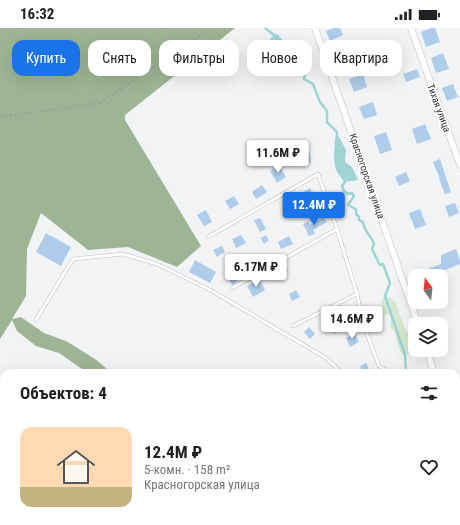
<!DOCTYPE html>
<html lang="ru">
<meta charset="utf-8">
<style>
:root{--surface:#fff;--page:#f2f2f2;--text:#202124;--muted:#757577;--line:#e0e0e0;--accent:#1a73e8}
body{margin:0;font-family:"Roboto Condensed",sans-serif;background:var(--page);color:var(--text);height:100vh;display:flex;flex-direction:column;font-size:15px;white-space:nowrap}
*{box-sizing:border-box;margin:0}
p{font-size:13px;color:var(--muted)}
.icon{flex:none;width:22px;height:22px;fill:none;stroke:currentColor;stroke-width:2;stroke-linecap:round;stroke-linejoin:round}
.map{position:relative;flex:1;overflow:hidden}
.panel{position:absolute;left:0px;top:341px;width:460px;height:156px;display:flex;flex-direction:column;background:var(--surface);border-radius:12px 12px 0 0;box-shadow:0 4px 16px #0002}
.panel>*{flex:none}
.banner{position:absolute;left:12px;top:12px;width:436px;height:36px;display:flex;gap:8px}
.needle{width:26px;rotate:345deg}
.tools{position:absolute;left:408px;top:241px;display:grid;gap:8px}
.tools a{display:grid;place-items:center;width:40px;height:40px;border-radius:8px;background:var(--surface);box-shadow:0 4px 16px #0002;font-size:20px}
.price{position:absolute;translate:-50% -34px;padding:0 9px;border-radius:4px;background:#fff;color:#222;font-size:13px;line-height:26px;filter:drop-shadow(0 1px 2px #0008)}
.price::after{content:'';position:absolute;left:50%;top:24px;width:12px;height:9px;margin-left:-6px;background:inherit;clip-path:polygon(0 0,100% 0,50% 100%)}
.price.on{background:var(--accent);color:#fff}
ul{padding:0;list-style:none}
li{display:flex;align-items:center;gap:12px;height:100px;padding:0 20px}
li+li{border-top:1px solid var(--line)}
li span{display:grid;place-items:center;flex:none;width:112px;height:80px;border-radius:12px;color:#555}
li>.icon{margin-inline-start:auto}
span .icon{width:48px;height:48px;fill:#fffc;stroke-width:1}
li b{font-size:17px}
h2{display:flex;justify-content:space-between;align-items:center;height:48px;padding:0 20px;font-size:17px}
.pill{padding:0 14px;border-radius:12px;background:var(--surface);box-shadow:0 4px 16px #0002;font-size:14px;line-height:36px}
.pill.on{background:var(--accent);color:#fff}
.status{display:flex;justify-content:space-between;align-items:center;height:28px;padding:0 20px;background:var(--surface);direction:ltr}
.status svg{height:11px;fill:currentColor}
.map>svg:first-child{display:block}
</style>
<div class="status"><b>16:32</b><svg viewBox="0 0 49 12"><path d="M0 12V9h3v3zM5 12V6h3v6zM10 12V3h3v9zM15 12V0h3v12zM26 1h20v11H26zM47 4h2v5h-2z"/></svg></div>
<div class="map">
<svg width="460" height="497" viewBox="0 0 460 497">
<rect width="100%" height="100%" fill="#f2f3f4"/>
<!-- green -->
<path fill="#d6e7d0" d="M385,268C392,271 397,273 398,281C399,286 398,284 400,288C402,293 404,295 404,300L408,305L414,322L412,325L405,327L401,325L394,303L390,299L391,286L384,287C382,279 379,274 385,268Z"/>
<!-- forest -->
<path fill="#9db594" d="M0,0H235L125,87V92L201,218L177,239L128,219L88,222L41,185L27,221L26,268L12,291L21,289L44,305L66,313L95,331L112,345H88L59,325L36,318L17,303L12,292L0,311Z
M0,459L4,461V492L0,489Z
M7,493H59L66,497H14Z"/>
<!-- water -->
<path fill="#a0d3d4" d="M274,7C281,7 283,14 287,19L279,22L271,14L270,11Z
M336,103L346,122L345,134L352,139L358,152L345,154C341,150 336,144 335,138C333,127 335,114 336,103Z"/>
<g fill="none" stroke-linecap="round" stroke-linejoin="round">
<!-- stream -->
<path stroke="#a0d3d4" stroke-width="2.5" d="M265,0L274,7L278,8
M284,17L294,22L295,27L307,42L305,46L304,51L313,56L320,74L327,83V94L336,103L337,105
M344,151L345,154L342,158L344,163L348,166L352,165L354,168L348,177L356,181V186L359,189V192L363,194C364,203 370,207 374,215L372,221L380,237L383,236L390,255L385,268L405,327L406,345
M382,497L384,493"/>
</g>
<!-- building -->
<path fill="#afccea" d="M334,0H340L343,7L330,13L326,3Z
M431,0H435L440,14L426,19L421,4Z
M443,25L449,41L436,45L431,30Z
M417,41L420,49L406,54L403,46Z
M363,46L367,59L354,64L349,51Z
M453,56L458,69L447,73L442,60Z
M373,74L377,87L364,91L359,79Z
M425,96L431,111L417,116L412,101Z
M386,104L392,122L380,126L374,108Z
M309,122L311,134L304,136L301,124Z
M440,131L451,164L445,166L439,151H440L433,134Z
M279,138L286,149L277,155L270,143Z
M406,144L410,153L399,158L395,149Z
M262,157L267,164L256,171L252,164Z
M310,160L313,167L305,171L302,165Z
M234,168L239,176L230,181L225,173Z
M289,172L292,178L285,182L282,176Z
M455,175L459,185L449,189L445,178Z
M420,181L426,197L415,201L409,185Z
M206,182L212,194L204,198L197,187Z
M324,189L327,194L313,202L315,206L309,208L303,196L308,193L310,197Z
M260,190L266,201L260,204L254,192Z
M46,205L71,219L61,238L36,224Z
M241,207L246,215L236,220L232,211Z
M266,207L269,212L264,216L261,210Z
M289,208L293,216L281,221L278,214Z
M222,218L225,224L217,229L213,222Z
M456,221L460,232V236L440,244L441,248H424L422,243L441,236V227Z
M195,232L216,244L210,255L189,244Z
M284,235L288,243L281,247L277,239Z
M229,240L237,254L232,257L224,243Z
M259,251L265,262L253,269L247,258Z
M296,262L300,269L292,273L289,266Z
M338,290L344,300L334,306L328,295Z
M309,299L315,306L310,311L304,304Z
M355,306L359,314L350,319L346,310Z
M366,335L371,345H364L360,338Z"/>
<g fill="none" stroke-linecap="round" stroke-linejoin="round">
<defs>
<path id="lane" d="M208,209L318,146L337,201L357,266L363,295L379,338L390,345
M232,260L337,201
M36,292L73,231L123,226L157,236L212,263L326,330L342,345
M293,298L357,266
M456,432L460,431"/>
<path id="street" d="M315,0L418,296
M411,0L460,137
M427,322L434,345
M400,497L401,493"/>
</defs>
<!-- lane casing -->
<use href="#lane" stroke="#bdbebf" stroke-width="4"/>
<!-- street casing -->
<use href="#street" stroke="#bdbebf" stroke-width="7"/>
<!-- path -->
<path stroke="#9b9b9c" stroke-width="1.5" stroke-dasharray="2 3" stroke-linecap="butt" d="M0,89L100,75L211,0"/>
<!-- lane -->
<use href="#lane" stroke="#fff" stroke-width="3"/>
<!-- street -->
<use href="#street" stroke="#fff" stroke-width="6"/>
</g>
<g text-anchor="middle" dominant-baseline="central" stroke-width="3.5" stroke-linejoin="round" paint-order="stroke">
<!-- street labels -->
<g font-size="10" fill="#303031" stroke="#fff">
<text transform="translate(439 80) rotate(70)">Тихая улица</text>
<text transform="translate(367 148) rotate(71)">Красногорская улица</text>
</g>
</g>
</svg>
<div class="tools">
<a><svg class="needle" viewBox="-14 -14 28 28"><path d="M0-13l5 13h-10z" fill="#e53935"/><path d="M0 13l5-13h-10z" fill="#757577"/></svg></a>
<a><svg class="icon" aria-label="layers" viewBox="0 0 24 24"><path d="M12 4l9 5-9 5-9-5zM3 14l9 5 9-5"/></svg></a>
</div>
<b class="price" style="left:278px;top:146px">11.6M ₽</b>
<b class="price on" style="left:314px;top:198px">12.4M ₽</b>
<b class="price" style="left:256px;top:260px">6.17M ₽</b>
<b class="price" style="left:352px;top:312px">14.6M ₽</b>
<div class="banner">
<a class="pill on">Купить</a>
<a class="pill">Снять</a>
<a class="pill">Фильтры</a>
<a class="pill">Новое</a>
<a class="pill">Квартира</a>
</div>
<section class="panel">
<h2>Объектов: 4<svg class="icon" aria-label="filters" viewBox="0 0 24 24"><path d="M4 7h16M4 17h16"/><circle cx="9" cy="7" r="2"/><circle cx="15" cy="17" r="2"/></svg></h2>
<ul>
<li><span style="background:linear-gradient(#ffd9b3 75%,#c2b280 0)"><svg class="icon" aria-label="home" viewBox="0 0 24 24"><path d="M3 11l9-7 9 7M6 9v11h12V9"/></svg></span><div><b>12.4M ₽</b><p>5-комн. · 158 m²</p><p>Красногорская улица</p></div><svg class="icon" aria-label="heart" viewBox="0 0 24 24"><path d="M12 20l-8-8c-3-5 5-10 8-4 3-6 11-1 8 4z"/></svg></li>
</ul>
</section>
</div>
